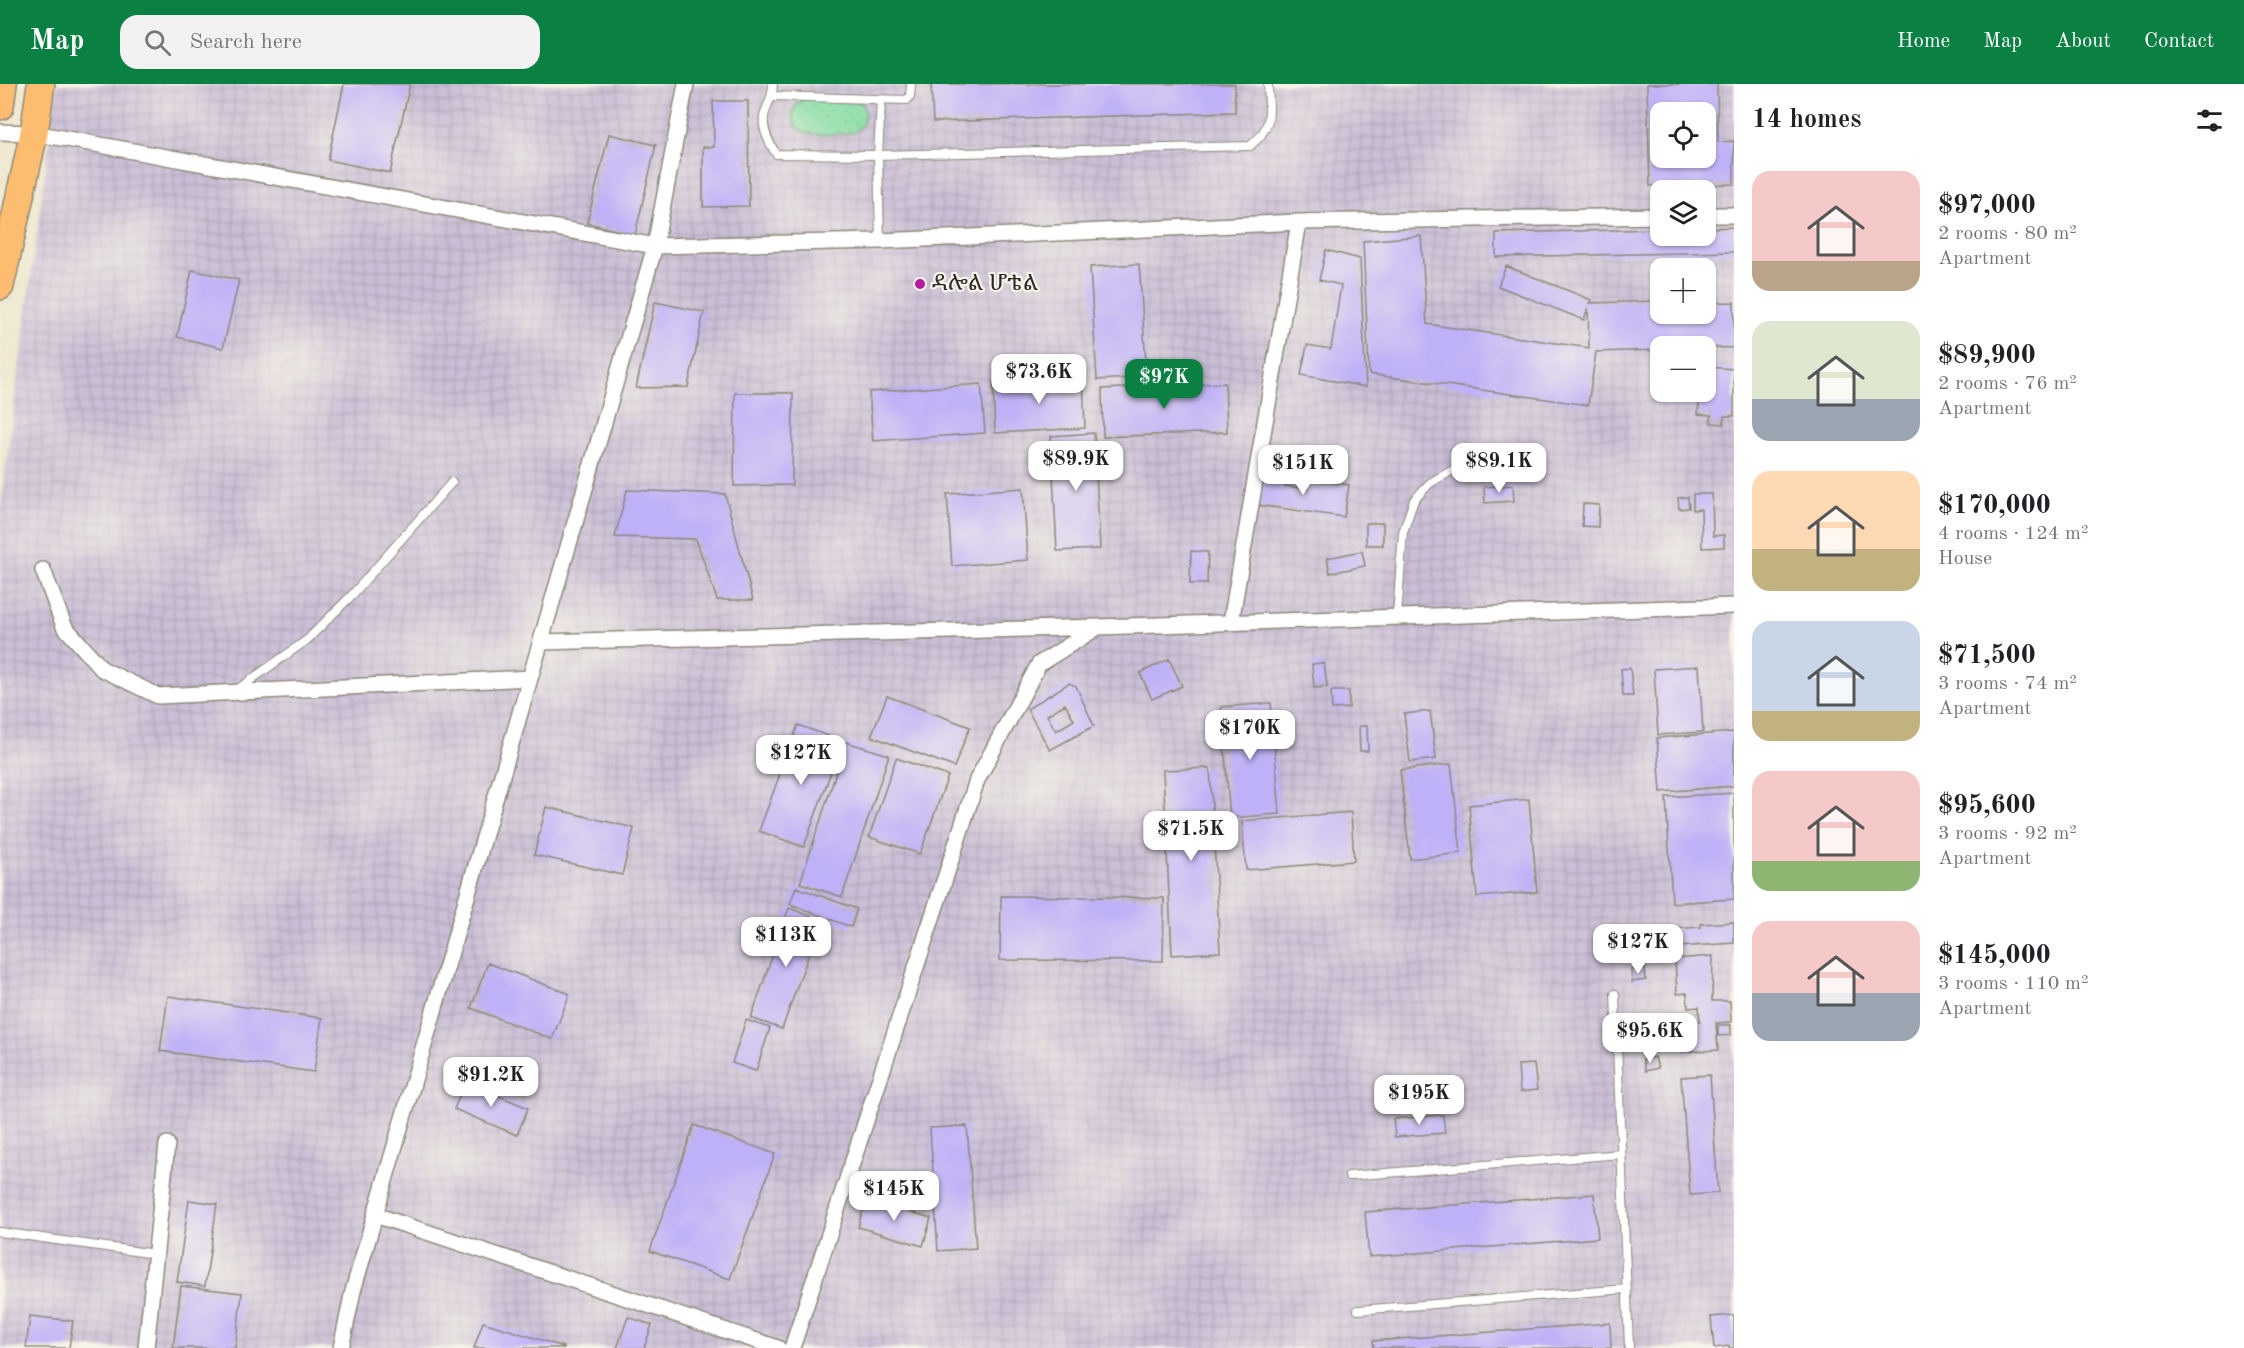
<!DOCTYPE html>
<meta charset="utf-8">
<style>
:root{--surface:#fff;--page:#f2f2f2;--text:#202124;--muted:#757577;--accent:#0b8043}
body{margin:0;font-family:"Old Standard TT","Noto Serif Ethiopic",serif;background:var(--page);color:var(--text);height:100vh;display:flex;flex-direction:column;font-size:22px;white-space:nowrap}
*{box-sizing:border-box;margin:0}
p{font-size:20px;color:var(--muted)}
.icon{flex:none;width:33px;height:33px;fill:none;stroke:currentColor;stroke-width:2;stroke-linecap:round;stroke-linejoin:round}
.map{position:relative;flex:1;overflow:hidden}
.side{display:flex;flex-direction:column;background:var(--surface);width:510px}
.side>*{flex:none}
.buttons{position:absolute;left:1650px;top:18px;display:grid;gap:12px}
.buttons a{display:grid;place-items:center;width:66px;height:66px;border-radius:12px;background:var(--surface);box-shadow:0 2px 4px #0004;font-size:30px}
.price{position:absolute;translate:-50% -51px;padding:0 14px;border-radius:12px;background:#fff;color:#222;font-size:20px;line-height:39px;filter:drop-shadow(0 2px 3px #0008)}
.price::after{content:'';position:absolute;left:50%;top:36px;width:18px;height:14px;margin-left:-9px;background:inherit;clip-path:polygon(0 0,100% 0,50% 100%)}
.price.current{background:var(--accent);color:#fff}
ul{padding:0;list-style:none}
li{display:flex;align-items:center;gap:18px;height:150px;padding:0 18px}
li span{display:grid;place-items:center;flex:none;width:168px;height:120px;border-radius:18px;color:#555}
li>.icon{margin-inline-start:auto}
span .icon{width:72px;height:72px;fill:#fffc;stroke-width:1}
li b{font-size:26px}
h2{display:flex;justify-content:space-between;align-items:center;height:72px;padding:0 18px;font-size:26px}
header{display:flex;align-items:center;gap:36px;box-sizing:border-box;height:84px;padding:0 30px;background:var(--accent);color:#fff}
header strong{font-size:28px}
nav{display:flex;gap:33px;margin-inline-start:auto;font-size:21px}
.search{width:420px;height:54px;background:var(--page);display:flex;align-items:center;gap:15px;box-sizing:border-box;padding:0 21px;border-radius:18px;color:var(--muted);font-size:22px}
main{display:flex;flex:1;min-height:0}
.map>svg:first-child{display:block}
</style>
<header>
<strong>Map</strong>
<div class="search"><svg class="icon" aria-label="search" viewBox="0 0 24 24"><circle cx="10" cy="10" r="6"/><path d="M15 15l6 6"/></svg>Search here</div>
<nav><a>Home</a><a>Map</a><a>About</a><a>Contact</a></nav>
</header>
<main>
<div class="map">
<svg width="1734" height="1264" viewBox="0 0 1734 1264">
<defs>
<pattern id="industrial-grid" width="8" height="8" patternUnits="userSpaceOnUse" patternTransform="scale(1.5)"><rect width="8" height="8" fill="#cabfd6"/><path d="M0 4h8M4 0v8" fill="none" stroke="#aea4b8"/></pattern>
<pattern id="grass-dots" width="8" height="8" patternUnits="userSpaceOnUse" patternTransform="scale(1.5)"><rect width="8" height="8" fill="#85dea4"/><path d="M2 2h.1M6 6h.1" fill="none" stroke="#73bf8d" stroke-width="1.8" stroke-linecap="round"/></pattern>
</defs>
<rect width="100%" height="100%" fill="#f7f3e8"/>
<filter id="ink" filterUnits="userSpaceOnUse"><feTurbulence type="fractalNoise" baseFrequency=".0167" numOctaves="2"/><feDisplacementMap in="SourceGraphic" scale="12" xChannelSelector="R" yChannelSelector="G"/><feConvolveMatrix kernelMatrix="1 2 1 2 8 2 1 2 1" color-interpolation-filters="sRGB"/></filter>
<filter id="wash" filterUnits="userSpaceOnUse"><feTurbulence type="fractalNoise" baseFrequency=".008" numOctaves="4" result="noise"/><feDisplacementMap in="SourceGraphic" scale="24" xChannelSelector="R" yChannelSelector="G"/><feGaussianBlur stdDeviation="1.35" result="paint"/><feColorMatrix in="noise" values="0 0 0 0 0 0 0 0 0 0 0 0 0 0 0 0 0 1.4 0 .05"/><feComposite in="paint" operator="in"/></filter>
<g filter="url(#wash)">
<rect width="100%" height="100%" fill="#eee5c9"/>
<!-- industrial -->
<path fill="url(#industrial-grid)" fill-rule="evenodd" d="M57,0H1734V1264H0V426ZM1660,28H1706V74H1660ZM1660,106H1706V152H1660ZM1660,184H1706V230H1660ZM1660,262H1706V308H1660Z"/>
<!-- grass -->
<path fill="url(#grass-dots)" stroke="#588468" stroke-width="1.5" d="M805,14L861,18C868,30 865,41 853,49C836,49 795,58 793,33C792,24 798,18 805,14Z"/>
<g id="blocks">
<!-- building -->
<path fill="#bfb1f7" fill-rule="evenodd" d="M344,0H410L390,89L328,76Z
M931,0H1235V28L933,38Z
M1647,0H1717L1718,58L1734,57V100L1650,102ZM1660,28H1706V74H1660Z
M713,17H748L749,122L703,123V63H714Z
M609,50L656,61L635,151L587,139Z
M1734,143V168L1496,173V149L1660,145V152H1706V144Z
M1421,152L1427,240L1589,264L1588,224L1584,236L1498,202L1506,182L1592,216L1590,219L1660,217V230H1706V219L1734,218V264L1660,262V266L1596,268L1588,321L1369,290L1363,157Z
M1326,166L1360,175L1366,303L1301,291L1307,261L1331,265L1341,201L1319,196Z
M1139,180L1147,293L1097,296L1090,183Z
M192,186L239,196L223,264L177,253Z
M655,218L704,228L688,303L636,304Z
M1706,283L1734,285V332H1724V340L1711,339V331L1698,330L1700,308H1706Z
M1083,293L1085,344L995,349L993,298Z
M1225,299L1227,348L1103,353L1102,305Z
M981,300L985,349L873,357L869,308Z
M735,309H793L792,401L734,402Z
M1094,349L1100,465L1057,467L1051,352Z
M1263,387L1287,390L1285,402L1308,405L1309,395L1349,401L1344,433L1258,421Z
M1513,401L1514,417L1485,419L1484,403Z
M1023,404L1028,476L952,482L947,410Z
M627,406L725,410L753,516H717L696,455L615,453Z
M1693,410H1712L1713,452L1724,451V463L1702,464L1701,425L1693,426Z
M1688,413L1689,424L1679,425L1678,414Z
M1583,420L1599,421L1598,443L1582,442Z
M1366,439H1383V461H1366Z
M1191,467L1208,468L1207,500H1190Z
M1362,467L1365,482L1330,489L1327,474Z
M1169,575L1182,602L1152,615L1140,589Z
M1324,579L1327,603L1314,604L1312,580Z
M1699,582L1703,648L1658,651L1654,585Z
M1630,584L1633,612H1623L1621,585Z
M1069,599L1076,602L1094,642L1050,666L1027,625ZM1065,620L1074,636L1056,647L1047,631Z
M1331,607H1349V624L1332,625Z
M887,612L970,643L954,683L871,652Z
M1271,619L1280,730L1230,734L1221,623Z
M1430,627L1436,675L1410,678L1404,630Z
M798,641L842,657L804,763L759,747Z
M1359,642H1367L1368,667H1360Z
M1734,648V702L1661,708L1657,654Z
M846,658L889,671L842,813L800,799Z
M896,674L948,692L920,770L869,753Z
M1451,680L1461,769L1410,775L1400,686Z
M1210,684L1220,868L1172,871L1163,686Z
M1734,709V815L1672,819L1666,713Z
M1529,715L1537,808L1477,813L1469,721Z
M546,723L634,744L622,791L534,771Z
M1351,728L1354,777L1246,786L1242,737Z
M796,803L857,825L851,843L790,820Z
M1001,812L1164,814L1163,877L1000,876Z
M789,824L821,836L782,945L751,934Z
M1734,838V859L1665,864L1666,869L1603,873L1601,850L1701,843V840Z
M1713,872L1712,917H1730L1731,938L1716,939L1718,966L1682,968L1680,954L1692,953L1691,938H1700L1699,923L1688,924L1687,909L1677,910L1675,875Z
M488,879L570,910L552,955L471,924Z
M1645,885L1646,896L1632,898L1631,886Z
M168,912L322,934L314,988L160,967Z
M746,936L770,944L756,987L732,979Z
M1718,941H1731V951L1718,952Z
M1655,973L1658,984L1645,987L1643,976Z
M1534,980L1537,1006L1520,1008L1518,981Z
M1710,991L1718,1109L1690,1111L1681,993Z
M465,998L528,1024L517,1051L454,1025Z
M1443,1031L1445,1049L1395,1053L1393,1035Z
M694,1041L775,1070L730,1195L650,1167Z
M967,1042L976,1164L938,1167L930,1044Z
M1594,1110L1598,1154L1369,1173L1365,1128Z
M866,1115L931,1134L923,1162L858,1143Z
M189,1116L217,1120L205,1202L177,1198Z
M181,1202L242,1209L235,1264H173Z
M1734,1231V1264H1729V1262L1714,1264L1711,1233Z
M30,1232L73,1237L69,1264H26Z
M628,1233L652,1241L644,1264H617Z
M483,1238L564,1263V1264H474Z
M1610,1239L1611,1264H1374L1373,1257Z"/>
</g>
</g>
<g filter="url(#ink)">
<use href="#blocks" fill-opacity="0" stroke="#8c887a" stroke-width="1.5"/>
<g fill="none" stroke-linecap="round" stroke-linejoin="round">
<defs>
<path id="lane" d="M773,0C773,15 766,21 764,33C762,46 770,60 776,70L878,71L1250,62C1274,43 1269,29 1268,0
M773,12L907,16L910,12L911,0
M880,157L878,71L881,17
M1397,533L1403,448L1414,416L1430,399L1453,386L1482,382L1515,384
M238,605L307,556L352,511L452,398
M1615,910L1629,1264
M1349,1092L1621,1070
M0,1148L155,1170
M1358,1226L1627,1205"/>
<path id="street" d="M0,48L34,49L655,162L880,157L1299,138L1660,132
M1706,131H1734
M43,486L64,542L102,585L158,612L530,594
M1231,538L1299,138
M541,558L1098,543L1734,522
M375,1131L778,1264
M146,1264L167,1060
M341,1264L353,1207L655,162L686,0
M792,1264L977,696L1039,580L1098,543"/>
<path id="highway" d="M0,22L3,0
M0,202L34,49L41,0"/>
</defs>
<!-- lane casing -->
<use href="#lane" stroke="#8c887a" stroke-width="10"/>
<!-- street casing -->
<use href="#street" stroke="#8c887a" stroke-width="18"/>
<!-- highway casing -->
<use href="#highway" stroke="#8c887a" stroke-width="30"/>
<!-- lane -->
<use href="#lane" stroke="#fff" stroke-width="8"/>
<!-- street -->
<use href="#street" stroke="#fff" stroke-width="15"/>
<!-- highway -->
<use href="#highway" stroke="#fcbd6f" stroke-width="27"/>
</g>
</g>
<!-- markers -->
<circle fill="#b5179e" stroke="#f7f3e8" stroke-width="2" cx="920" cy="200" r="6"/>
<g text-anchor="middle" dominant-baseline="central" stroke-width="4.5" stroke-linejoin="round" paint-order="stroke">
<!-- poi labels -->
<g font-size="22" fill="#2b2b2b" stroke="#f7f3e8" text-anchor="start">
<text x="932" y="200">ዳሎል ሆቴል</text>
</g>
</g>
</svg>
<div class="buttons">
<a><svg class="icon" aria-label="locate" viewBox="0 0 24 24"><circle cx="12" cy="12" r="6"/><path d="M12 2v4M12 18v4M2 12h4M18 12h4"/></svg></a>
<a><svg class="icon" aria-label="layers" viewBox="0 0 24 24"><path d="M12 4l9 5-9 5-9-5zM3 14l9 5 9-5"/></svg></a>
<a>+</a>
<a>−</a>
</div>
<b class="price" style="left:1039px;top:321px">$73.6K</b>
<b class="price current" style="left:1164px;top:326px">$97K</b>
<b class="price" style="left:1076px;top:408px">$89.9K</b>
<b class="price" style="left:1499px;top:410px">$89.1K</b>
<b class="price" style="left:1303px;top:412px">$151K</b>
<b class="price" style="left:1250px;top:677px">$170K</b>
<b class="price" style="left:801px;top:702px">$127K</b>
<b class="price" style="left:1191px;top:778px">$71.5K</b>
<b class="price" style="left:786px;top:884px">$113K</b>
<b class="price" style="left:1638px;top:891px">$127K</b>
<b class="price" style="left:1650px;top:980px">$95.6K</b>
<b class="price" style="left:491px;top:1024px">$91.2K</b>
<b class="price" style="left:1419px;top:1042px">$195K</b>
<b class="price" style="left:894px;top:1138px">$145K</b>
</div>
<section class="side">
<h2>14 homes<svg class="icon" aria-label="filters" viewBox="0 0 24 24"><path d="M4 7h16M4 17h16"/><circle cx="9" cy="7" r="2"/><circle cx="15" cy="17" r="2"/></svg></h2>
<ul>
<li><span style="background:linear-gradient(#f6c9c9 75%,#b9a48a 0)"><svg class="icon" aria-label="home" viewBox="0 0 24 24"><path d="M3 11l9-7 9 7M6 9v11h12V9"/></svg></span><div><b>$97,000</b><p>2 rooms · 80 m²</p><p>Apartment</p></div></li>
<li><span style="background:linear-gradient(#dfe7d0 65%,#9aa5b1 0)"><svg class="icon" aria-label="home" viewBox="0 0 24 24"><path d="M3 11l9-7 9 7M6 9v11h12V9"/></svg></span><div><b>$89,900</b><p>2 rooms · 76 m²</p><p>Apartment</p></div></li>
<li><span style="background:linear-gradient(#ffd9b3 65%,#c2b280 0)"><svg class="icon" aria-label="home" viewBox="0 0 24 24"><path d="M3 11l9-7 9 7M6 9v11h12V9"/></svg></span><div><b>$170,000</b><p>4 rooms · 124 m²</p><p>House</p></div></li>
<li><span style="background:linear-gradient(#c9d6e8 75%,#c2b280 0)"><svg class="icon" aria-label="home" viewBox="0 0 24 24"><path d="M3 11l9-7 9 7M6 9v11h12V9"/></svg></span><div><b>$71,500</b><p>3 rooms · 74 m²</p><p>Apartment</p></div></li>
<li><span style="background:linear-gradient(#f6c9c9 75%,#8fb573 0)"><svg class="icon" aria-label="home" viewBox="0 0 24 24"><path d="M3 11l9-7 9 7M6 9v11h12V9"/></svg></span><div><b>$95,600</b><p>3 rooms · 92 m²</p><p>Apartment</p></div></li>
<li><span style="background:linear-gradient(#f6c9c9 60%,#9aa5b1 0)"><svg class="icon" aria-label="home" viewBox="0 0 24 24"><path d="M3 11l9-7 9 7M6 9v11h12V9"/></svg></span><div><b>$145,000</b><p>3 rooms · 110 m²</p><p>Apartment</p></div></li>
</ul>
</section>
</main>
